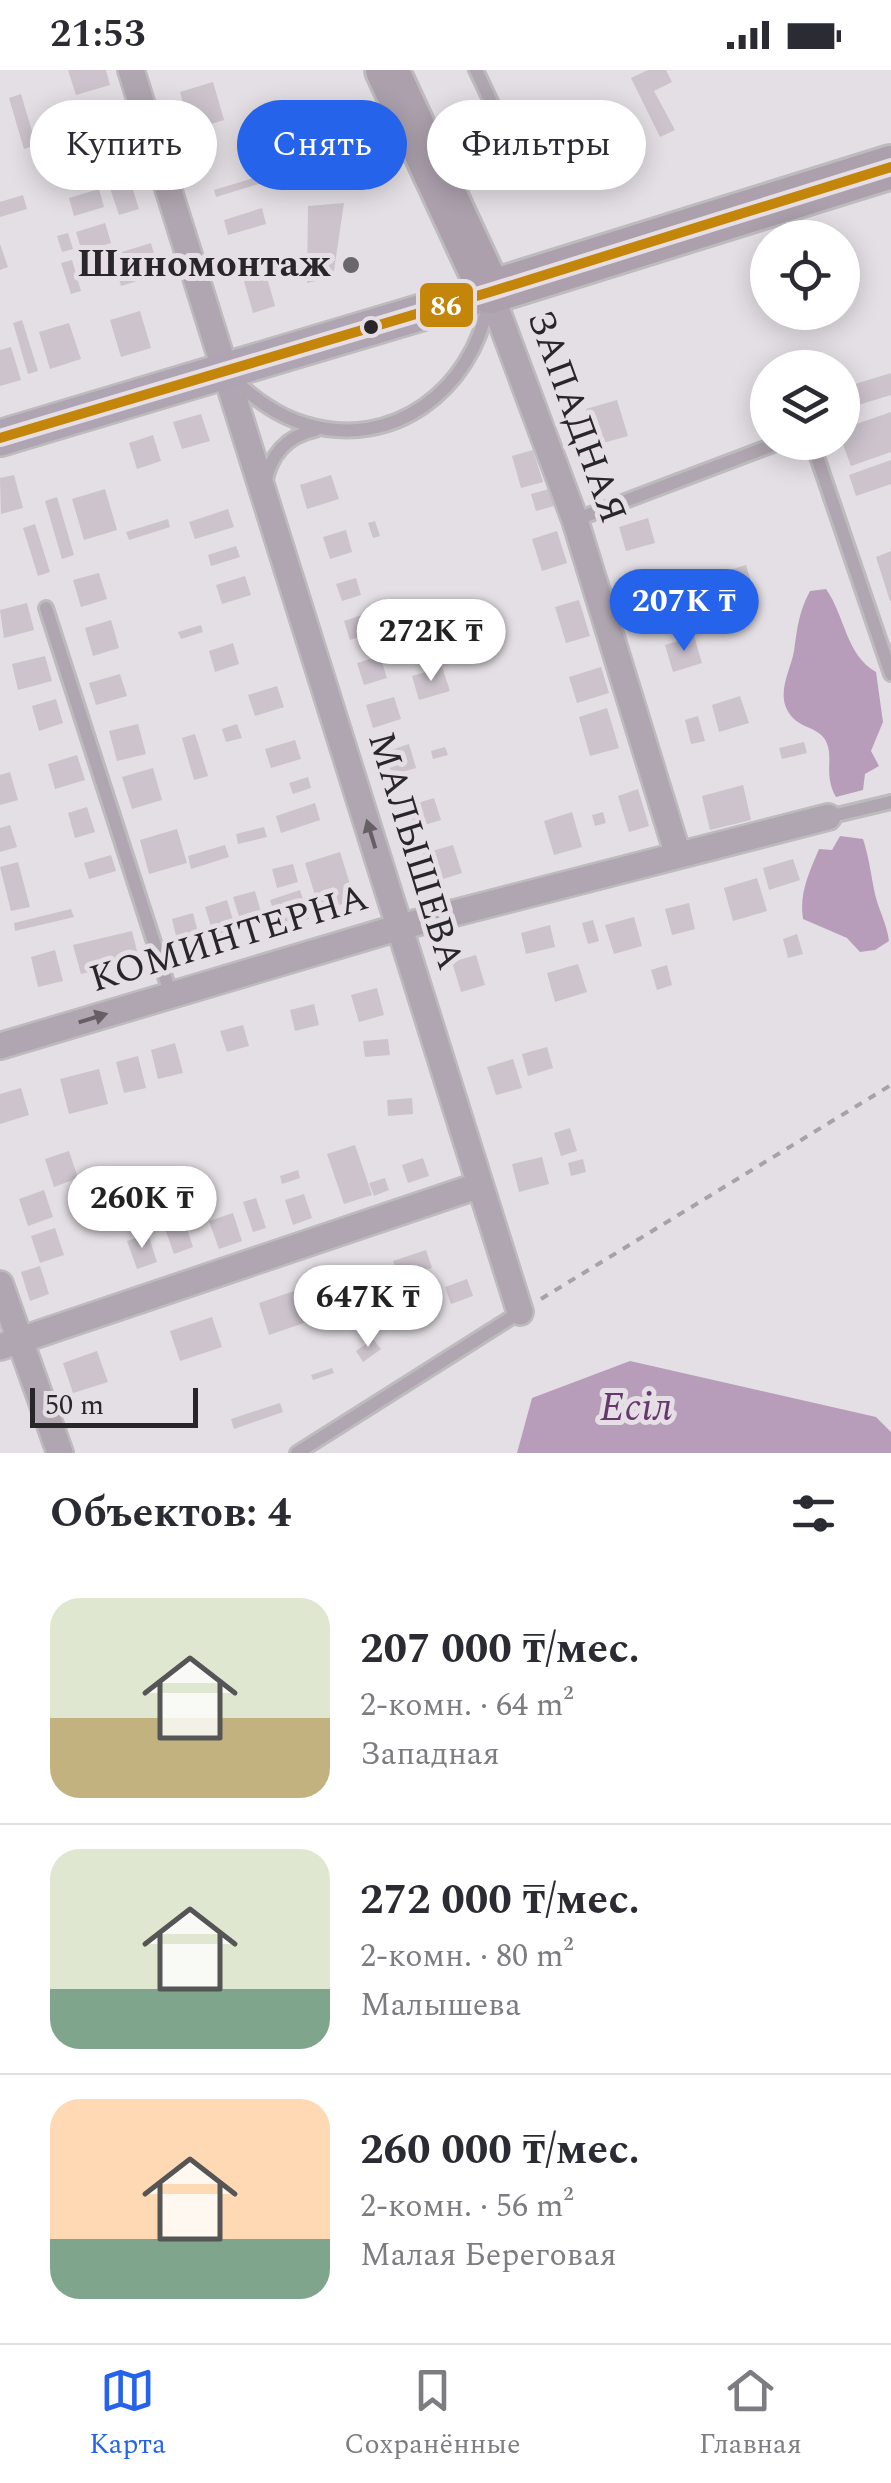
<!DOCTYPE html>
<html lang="ru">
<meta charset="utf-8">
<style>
:root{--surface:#fff;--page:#f7f7f7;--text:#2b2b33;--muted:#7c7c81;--line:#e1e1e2;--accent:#2563eb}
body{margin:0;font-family:Spectral,serif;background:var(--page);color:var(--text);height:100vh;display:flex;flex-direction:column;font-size:38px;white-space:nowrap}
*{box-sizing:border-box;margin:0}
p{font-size:32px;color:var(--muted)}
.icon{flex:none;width:55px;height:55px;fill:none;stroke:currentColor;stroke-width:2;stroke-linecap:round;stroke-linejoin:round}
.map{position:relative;height:1383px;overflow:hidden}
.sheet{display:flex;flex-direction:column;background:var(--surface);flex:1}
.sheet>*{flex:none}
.banner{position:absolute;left:30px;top:30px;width:832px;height:90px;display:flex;gap:20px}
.fabs{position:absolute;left:750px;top:150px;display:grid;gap:20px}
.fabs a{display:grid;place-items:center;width:110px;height:110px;border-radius:50%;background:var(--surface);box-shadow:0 5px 25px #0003;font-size:50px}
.scale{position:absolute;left:30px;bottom:25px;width:168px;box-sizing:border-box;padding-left:10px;border:5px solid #292629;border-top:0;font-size:28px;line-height:35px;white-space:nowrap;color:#292629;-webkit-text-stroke:8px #e5dee5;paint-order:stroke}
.price{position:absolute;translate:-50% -85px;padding:0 22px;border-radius:35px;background:#fff;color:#222;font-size:32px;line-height:65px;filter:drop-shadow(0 2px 5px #0008)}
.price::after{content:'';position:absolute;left:50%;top:60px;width:30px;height:22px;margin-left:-15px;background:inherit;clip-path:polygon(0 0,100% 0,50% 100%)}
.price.selected{background:var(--accent);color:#fff}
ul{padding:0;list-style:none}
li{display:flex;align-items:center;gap:30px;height:250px;padding:0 50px}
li+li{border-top:2px solid var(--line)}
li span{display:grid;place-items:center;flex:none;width:280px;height:200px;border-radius:30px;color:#555}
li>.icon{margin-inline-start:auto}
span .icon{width:120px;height:120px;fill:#fffc;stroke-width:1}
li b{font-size:42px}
h2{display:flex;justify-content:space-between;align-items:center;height:120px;padding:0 50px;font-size:42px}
.chip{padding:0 35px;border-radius:45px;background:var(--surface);box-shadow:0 5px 25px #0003;font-size:35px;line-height:90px}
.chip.selected{background:var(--accent);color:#fff}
.status{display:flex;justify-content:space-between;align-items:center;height:70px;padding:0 50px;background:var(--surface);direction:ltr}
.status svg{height:28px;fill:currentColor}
.dock{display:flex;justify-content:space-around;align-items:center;height:140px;border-top:2px solid var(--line);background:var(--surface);font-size:28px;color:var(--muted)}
.dock a{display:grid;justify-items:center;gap:5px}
.dock .selected{color:var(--accent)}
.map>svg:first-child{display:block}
</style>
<div class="status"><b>21:53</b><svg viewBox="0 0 49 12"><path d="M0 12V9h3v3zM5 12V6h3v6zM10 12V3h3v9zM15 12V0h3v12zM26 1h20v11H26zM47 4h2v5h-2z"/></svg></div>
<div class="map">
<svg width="891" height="1383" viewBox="0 0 891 1383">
<rect width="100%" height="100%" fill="#e4dfe4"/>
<!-- water -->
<path fill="#b89dbb" d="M826,519C845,546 846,585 876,602L883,652L871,681L879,696L865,704L863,720L836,727C822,703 836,686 824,668C817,658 800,657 792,647C774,626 790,603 794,581C797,559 799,541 810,521Z
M840,766L863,769C869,787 871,805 875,824C879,841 887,854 889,871L875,880L860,882L847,868L803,849C799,823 809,803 819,779L832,780Z
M630,1291L876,1347L891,1362V1383H517L532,1328Z"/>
<!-- building -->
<path fill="#ccc3cd" d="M68,0H106L110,15L76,25Z
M648,0H666L672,12L654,21L675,60L660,67L631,8Z
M213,12L224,50L191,60L180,22Z
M21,24L36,75L24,79L9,28Z
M83,31L95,68L60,78L49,41Z
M575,45L594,95L544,114L525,63Z
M120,75L125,90L91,100L87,85Z
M283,99L285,106L216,127L214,120Z
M130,111L139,139L119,145L110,118Z
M99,119L104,137L74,146L69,128Z
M23,125L27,139L0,147V132Z
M344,133L333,207L307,213L308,136Z
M262,138L266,154L228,165L224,150Z
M105,153L111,173L82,182L76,162Z
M68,163L73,179L62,182L57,166Z
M151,173L160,204L121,216L112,185Z
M0,174L8,197L0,200Z
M72,190L81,221L71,224L61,193Z
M266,204L275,236L253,243L244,211Z
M140,241L151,278L121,287L110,250Z
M22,250L38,301L28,304L13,253Z
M69,253L81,289L50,299L39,262Z
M11,277L21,310L0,316V280Z
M891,303V325L842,340V318Z
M617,330L628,366L596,375L586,339Z
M891,342V382L851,396L842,372V359Z
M201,344L210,371L182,379L173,352Z
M153,365L161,391L137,399L129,373Z
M533,380L543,412L521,418L512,386Z
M891,390V414L856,426L849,405Z
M14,405L23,438L1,444L0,408Z
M331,405L339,429L307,439L300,415Z
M105,419L117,460L84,470L72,429Z
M549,419L554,436L536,441L531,424Z
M57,427L74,485L62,489L45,431Z
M228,439L234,457L195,469L189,452Z
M648,448L655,473L626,481L619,457Z
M168,449L170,457L129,470L126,462Z
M375,451L380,466L373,468L368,453Z
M35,454L50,502L38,506L23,458Z
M346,460L352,482L330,489L323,467Z
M557,461L567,493L542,501L532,469Z
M236,476L240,487L211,496L208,485Z
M891,481V531H890L876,487Z
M746,495L754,522L725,531L717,504Z
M99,503L107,529L81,537L73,510Z
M663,505L665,514L645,521L642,510Z
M245,506L251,525L222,534L216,515Z
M356,508L361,525L342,531L336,514Z
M672,526L679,550L651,558L643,535Z
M579,530L590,566L566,573L555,537Z
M27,533L34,560L4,568L0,540Z
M368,543L374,562L350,570L344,551Z
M111,550L119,578L93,586L85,558Z
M201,555L203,562L181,569L178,562Z
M694,566L702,593L673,602L665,575Z
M233,573L239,594L215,602L209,581Z
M45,586L52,611L18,620L12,594Z
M380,586L387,608L364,615L357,593Z
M442,597L450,621L419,630L412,606Z
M601,597L609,623L577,633L569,607Z
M120,604L127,626L96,635L89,613Z
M277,616L284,637L255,646L248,625Z
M740,626L749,653L719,662L712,635Z
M394,627L401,649L373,658L366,635Z
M56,629L63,653L39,661L32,636Z
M607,638L619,678L590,686L579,647Z
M698,646L705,671L691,674L685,650Z
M138,654L146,684L117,691L109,661Z
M237,654L242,668L226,672L222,659Z
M195,664L208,706L194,710L182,668Z
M295,670L301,689L271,698L265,679Z
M804,672L807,683L782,689L779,678Z
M409,674L416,698L392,705L385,682Z
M445,677L448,685L433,689L431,681Z
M77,685L85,710L55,719L48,694Z
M153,698L162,730L132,739L122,707Z
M10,702L18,730L0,735V705Z
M308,707L311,718L293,724L289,713Z
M743,715L751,750L710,760L702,726Z
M638,719L649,756L629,762L618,726Z
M434,728L441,750L415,758L408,736Z
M315,733L320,750L281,763L276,746Z
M87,737L95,762L75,768L68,743Z
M572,742L582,777L554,785L544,751Z
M603,742L606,753L595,756L592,745Z
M10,755L17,777L0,782V758Z
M264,757L267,767L238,774L236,764Z
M177,759L187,793L149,804L140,770Z
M225,775L229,787L191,799L188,786Z
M453,775L462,803L431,813L422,784Z
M340,782L355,830L320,841L305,793Z
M111,785L116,801L89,809L84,793Z
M793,789L800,810L769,820L763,798Z
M18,792L30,837L11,841L0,797Z
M293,794L298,812L277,818L272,799Z
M757,808L767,841L733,851L724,818Z
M300,820L309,849L279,858L270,830Z
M255,821L263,849L242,856L233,827Z
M227,830L237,863L215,869L205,837Z
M689,833L695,859L672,865L665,839Z
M71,839L74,847L15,861L14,853Z
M193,843L202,878L180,883L172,849Z
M634,847L642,876L614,884L605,855Z
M593,850L599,871L588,874L582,853Z
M550,855L555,877L526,884L521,863Z
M132,861L139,889L81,904L73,875Z
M797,864L803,884L788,888L783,869Z
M55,880L63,911L38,917L31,887Z
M476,885L485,915L461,922L452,892Z
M578,894L587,922L555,932L547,903Z
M667,895L672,915L657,920L651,900Z
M377,918L384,945L359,952L351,925Z
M314,934L319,955L295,961L290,940Z
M243,955L249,976L227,982L220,961Z
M388,969L390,985L365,987L363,971Z
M175,973L183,1003L158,1009L151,980Z
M547,977L553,998L528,1006L522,984Z
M138,986L146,1018L124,1023L116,992Z
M513,989L522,1018L496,1025L487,997Z
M99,999L108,1034L69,1044L60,1009Z
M21,1018L29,1045L0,1054V1024Z
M412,1028L413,1044L388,1046L387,1030Z
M570,1058L577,1081L561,1086L554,1063Z
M355,1075L372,1125L344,1134L327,1084Z
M69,1081L78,1108L54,1117L45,1089Z
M542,1087L549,1114L519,1122L512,1094Z
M423,1088L429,1106L408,1113L402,1095Z
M583,1089L586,1102L571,1106L568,1093Z
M298,1100L300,1108L282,1114L280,1106Z
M385,1108L389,1120L374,1126L369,1113Z
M44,1120L53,1147L28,1156L19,1129Z
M304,1124L312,1148L293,1155L285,1130Z
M256,1128L266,1158L253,1162L243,1132Z
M233,1143L242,1171L219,1179L209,1151Z
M183,1146L193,1177L174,1184L163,1153Z
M55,1158L64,1185L40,1193L31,1166Z
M148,1164L157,1192L137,1199L127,1171Z
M426,1180L432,1198L399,1209L393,1191Z
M40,1196L49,1224L30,1231L21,1202Z
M343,1201L352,1229L322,1239L313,1211Z
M467,1209L473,1226L451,1234L445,1217Z
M294,1221L304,1253L269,1265L259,1233Z
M212,1247L222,1277L180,1291L170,1261Z
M373,1269L381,1279L363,1292L356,1281Z
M97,1281L108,1312L73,1323L63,1293Z
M332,1298L334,1303L313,1310L311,1305Z
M280,1333L283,1342L234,1359L231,1349Z"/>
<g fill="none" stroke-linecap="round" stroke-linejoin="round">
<defs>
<path id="service" d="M476,0L519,91
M233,309C254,328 277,346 305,354C394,381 472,319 488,234
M812,372L891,604
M265,414C270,385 287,366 315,360
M575,450L781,372
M46,538L171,925
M828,747L891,732
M297,1383L520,1242"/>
<path id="minor" d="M131,0L520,1242
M490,222L575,450L678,785
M0,976L400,857L828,747
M0,1214L60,1383
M0,1277L480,1115"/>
<path id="secondary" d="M0,368L490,222"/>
<path id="trunk" d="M387,0L490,222L891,97"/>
</defs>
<!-- service casing -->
<use href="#service" stroke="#bebbbe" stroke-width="18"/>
<!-- minor casing -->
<use href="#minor" stroke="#bebbbe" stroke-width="30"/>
<!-- secondary casing -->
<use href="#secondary" stroke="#bebbbe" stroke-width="40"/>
<!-- trunk casing -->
<use href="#trunk" stroke="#bebbbe" stroke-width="48"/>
<!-- path -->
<path stroke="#a8a1a8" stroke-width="4" stroke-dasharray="8 8" stroke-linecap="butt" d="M541,1229L891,1015"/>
<!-- service -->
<use href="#service" stroke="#b0a6b1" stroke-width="12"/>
<!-- minor -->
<use href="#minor" stroke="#b0a6b1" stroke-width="25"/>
<!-- secondary -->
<use href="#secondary" stroke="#afa4b1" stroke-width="35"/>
<!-- trunk -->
<use href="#trunk" stroke="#aba0ac" stroke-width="42"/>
<defs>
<path id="bus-1" d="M0,368L490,222L891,97"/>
</defs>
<!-- bus-1 casing -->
<use href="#bus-1" stroke="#e5dee5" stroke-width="18"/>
<!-- bus-1 -->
<use href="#bus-1" stroke="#c4860a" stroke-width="10"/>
</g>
<!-- one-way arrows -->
<defs><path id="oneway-solid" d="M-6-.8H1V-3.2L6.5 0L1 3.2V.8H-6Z" transform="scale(2.5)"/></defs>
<g fill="#666066">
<use href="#oneway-solid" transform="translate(371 764) rotate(-107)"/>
<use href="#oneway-solid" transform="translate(93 948) rotate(-17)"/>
</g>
<!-- markers -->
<circle fill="#6a676a" stroke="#e5dee5" stroke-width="4" cx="351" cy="195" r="10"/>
<circle fill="#292629" stroke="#e5dee5" stroke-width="4" cx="371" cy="257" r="9"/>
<g text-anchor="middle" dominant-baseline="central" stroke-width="10" stroke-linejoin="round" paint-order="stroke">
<!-- poi labels -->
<g font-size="38" font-weight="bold" fill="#292629" stroke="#e5dee5" text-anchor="end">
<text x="331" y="195">Шиномонтаж</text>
</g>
<!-- street labels -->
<g font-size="38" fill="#292629" stroke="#e5dee5">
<text transform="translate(576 347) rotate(70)">ЗАПАДНАЯ</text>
<text transform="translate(415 781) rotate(73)">МАЛЫШЕВА</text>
<text transform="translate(229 869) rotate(-17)">КОМИНТЕРНА</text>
</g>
<!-- water labels -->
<g font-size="40" font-style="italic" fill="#66376d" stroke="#e5dee5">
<text x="636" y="1338">Есіл</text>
</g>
</g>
<rect stroke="#e5dee5" stroke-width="4" x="418" y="211" width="57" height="48" rx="10" fill="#c4860a"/>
<g font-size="28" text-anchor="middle" font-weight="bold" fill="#fff">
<text x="446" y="245">86</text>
</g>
</svg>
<div class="fabs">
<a><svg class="icon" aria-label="locate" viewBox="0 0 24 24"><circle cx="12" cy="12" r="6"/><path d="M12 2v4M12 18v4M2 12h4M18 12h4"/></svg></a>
<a><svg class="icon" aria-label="layers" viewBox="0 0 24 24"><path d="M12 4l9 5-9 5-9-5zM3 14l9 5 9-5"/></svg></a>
</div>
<div class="scale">50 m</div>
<b class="price selected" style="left:684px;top:584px">207K ₸</b>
<b class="price" style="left:431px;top:614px">272K ₸</b>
<b class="price" style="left:142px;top:1181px">260K ₸</b>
<b class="price" style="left:368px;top:1280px">647K ₸</b>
<div class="banner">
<a class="chip">Купить</a>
<a class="chip selected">Снять</a>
<a class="chip">Фильтры</a>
</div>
</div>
<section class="sheet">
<h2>Объектов: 4<svg class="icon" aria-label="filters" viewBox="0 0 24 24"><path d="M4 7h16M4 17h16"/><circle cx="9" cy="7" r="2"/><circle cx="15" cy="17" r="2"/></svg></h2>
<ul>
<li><span style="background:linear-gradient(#dfe7d0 60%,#c2b280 0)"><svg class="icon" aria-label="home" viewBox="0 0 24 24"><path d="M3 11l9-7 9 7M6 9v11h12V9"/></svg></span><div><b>207 000 ₸/мес.</b><p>2-комн. · 64 m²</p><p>Западная</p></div></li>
<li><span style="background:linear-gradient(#dfe7d0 70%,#7fa58c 0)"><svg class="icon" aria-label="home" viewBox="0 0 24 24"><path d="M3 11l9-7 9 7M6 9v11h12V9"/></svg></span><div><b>272 000 ₸/мес.</b><p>2-комн. · 80 m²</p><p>Малышева</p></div></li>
<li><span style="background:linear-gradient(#ffd9b3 70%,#7fa58c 0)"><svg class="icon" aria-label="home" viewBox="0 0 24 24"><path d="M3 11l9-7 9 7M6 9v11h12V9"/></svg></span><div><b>260 000 ₸/мес.</b><p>2-комн. · 56 m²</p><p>Малая Береговая</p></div></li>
</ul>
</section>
<nav class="dock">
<a class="selected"><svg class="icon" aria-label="map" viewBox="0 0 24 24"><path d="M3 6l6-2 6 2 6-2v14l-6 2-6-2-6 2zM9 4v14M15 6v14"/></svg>Карта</a>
<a><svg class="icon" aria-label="saved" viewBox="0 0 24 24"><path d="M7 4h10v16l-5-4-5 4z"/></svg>Сохранённые</a>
<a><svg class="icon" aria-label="home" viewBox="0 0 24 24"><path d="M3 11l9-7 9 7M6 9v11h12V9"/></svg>Главная</a>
</nav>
